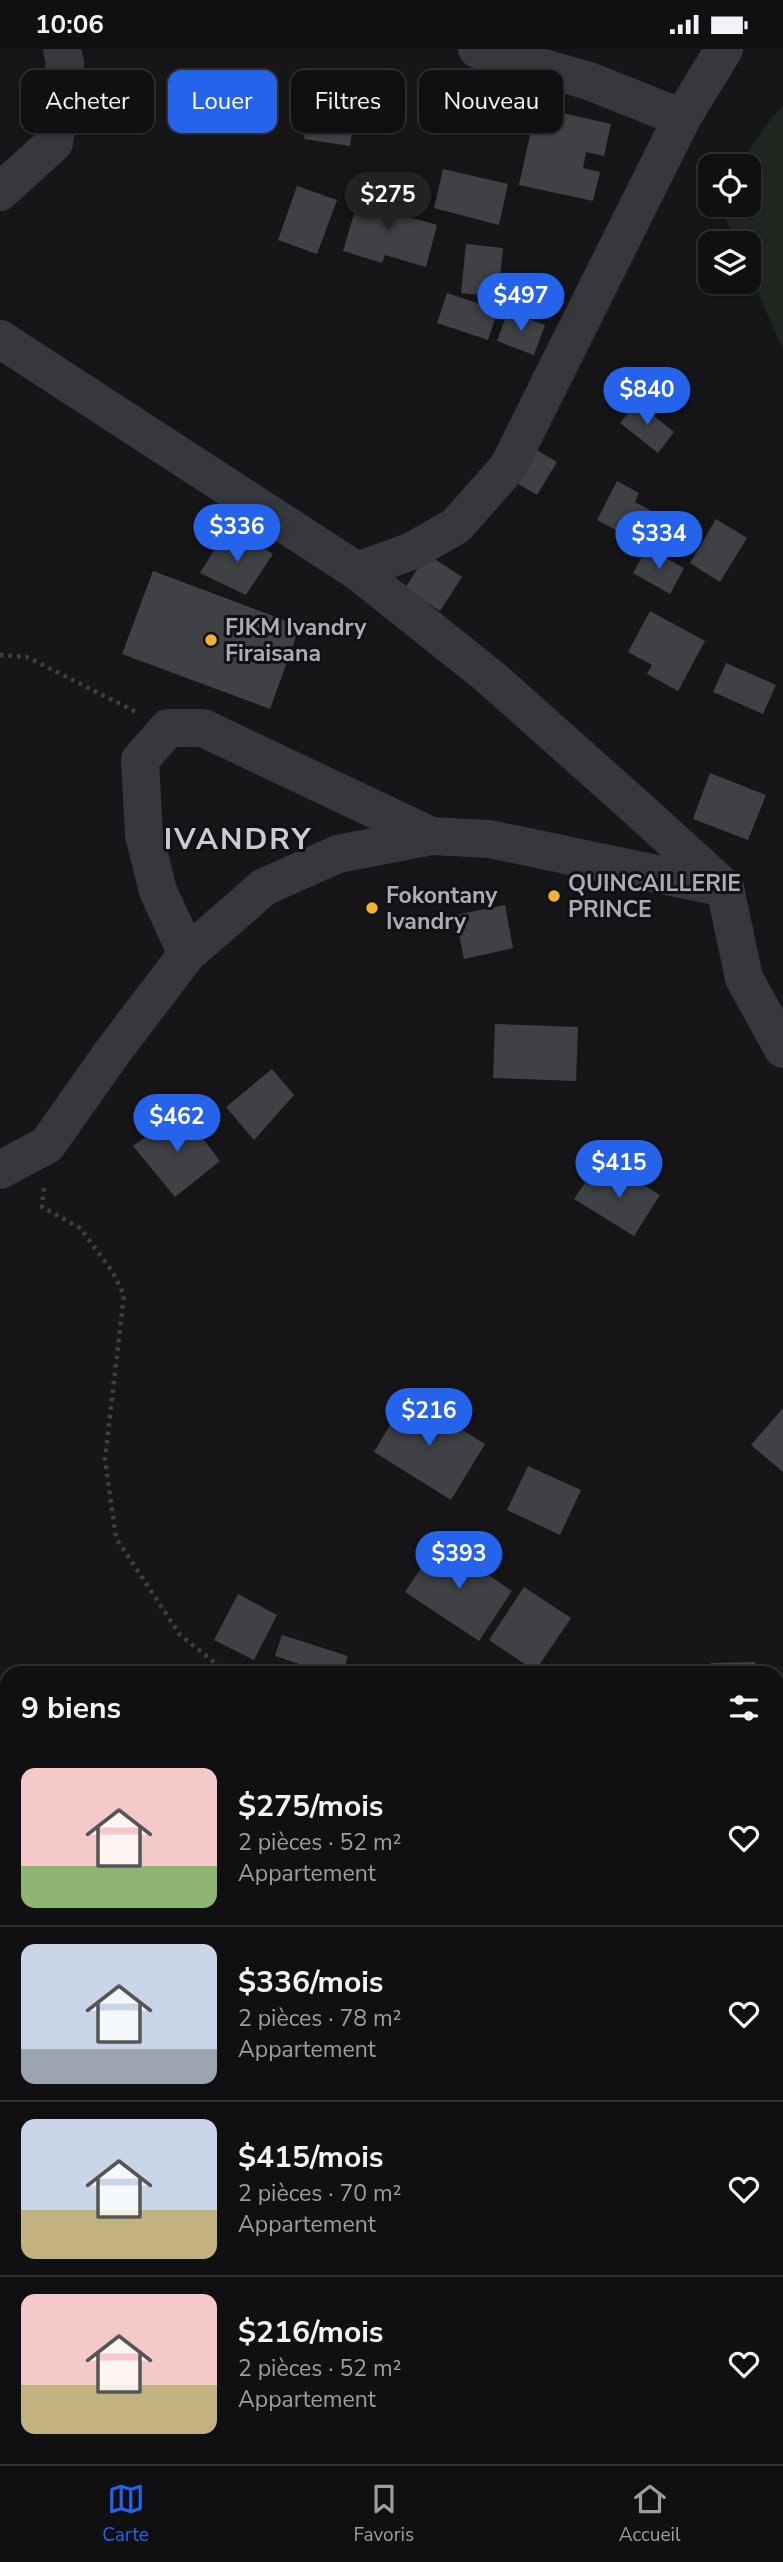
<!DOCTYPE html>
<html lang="fr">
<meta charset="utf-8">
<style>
:root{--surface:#101012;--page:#19191b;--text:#f1f3f6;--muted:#9c9d9f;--line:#303032;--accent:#2563eb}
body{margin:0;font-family:"Nunito Sans",sans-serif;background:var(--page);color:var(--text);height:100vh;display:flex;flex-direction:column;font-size:26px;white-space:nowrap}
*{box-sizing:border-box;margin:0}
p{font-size:23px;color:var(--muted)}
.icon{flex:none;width:38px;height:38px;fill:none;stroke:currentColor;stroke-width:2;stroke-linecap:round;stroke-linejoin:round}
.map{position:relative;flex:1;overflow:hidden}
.sheet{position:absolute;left:0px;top:1617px;width:784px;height:798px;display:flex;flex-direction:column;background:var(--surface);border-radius:21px 21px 0 0;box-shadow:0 2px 5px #0004,0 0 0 2px var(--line)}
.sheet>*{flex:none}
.top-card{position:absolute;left:21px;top:21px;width:742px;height:63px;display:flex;gap:14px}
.fabs{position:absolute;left:698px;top:105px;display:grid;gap:14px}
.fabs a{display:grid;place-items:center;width:63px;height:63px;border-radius:14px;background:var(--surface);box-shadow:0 2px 5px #0004,0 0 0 2px var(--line);font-size:35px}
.price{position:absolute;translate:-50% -60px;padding:0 16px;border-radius:24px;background:var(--accent);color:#fff;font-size:23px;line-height:46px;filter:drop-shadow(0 2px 4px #0008)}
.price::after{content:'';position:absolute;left:50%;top:42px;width:21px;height:16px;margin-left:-10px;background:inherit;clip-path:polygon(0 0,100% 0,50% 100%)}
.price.active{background:#222;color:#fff}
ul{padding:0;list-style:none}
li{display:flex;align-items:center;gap:21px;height:175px;padding:0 21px}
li+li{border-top:2px solid var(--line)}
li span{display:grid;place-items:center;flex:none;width:196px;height:140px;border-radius:14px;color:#555}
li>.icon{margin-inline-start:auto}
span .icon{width:84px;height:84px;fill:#fffc;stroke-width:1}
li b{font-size:30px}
h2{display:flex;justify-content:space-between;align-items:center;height:84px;padding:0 21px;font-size:30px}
.chip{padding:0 24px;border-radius:14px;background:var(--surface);box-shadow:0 2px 5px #0004,0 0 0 2px var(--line);font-size:24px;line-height:63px}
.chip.active{background:var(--accent);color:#fff}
.status{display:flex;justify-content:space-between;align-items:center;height:49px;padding:0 35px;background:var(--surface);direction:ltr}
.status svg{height:19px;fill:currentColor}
.tabs{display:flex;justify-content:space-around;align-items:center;height:98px;border-top:2px solid var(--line);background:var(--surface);font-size:19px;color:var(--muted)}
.tabs a{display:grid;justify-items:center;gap:4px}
.tabs .active{color:var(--accent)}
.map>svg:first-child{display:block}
</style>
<div class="status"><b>10:06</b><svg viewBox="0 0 49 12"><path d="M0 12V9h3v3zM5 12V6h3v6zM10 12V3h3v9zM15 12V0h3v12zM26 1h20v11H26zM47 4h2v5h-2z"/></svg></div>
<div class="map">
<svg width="783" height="2415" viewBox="0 0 783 2415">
<rect width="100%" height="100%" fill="#161618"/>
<!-- green -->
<path fill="#1e261f" d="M783,57V301L749,223V194H736L720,156H749V117H738L772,68Z"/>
<!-- building -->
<path fill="#404145" d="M90,32L127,34L126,59L89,57Z
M311,38L357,45L350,97L304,90Z
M536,58L611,75L604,107L586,103L583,119L600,123L593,152L519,136Z
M443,120L508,135L499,176L434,159Z
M297,137L337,151L317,205L278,191Z
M361,141L399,152L396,164L437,176L426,218L385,206L382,214L343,202Z
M466,195L503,199L498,248L461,244Z
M447,244L498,261L488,291L437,274Z
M508,262L545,276L534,306L497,292Z
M637,353L674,383L658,404L620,374Z
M528,396L557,413L537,446L508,429Z
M617,432L639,444L635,453L657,465L642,495L597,471Z
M716,470L747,489L720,533L690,514Z
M236,482L273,505L246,546L200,524L217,496L227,498Z
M647,499L684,519L670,545L633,524Z
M427,505L462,528L440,562L405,539Z
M153,522L300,577L270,660L122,605Z
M650,562L705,592L678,642L647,625L652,616L628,603Z
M726,614L776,636L763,665L713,643Z
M710,724L766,746L748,791L693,770Z
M505,856L513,899L464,910L455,866Z
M495,975L578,978L576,1032L493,1029Z
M272,1020L294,1046L254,1091L226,1058Z
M182,1062L220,1112L175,1148L133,1097Z
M612,1117L660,1146L634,1187L574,1150L590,1126L602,1133Z
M407,1347L485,1395L451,1451L374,1403Z
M783,1359V1423L751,1396Z
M528,1417L581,1441L560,1486L507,1461Z
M439,1492L512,1542L479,1592L405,1543Z
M524,1538L571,1569L535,1622L489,1591Z
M238,1545L277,1566L254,1611L214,1591Z
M282,1586L348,1607L343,1624H317L318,1621L275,1607Z
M755,1613V1624H711V1614Z
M1,2147L7,2181L0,2183V2148Z
M7,2218V2248L0,2242V2226Z
M161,2408H208L206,2415H179Z"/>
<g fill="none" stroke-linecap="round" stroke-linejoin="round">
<!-- path -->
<path stroke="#3d3f44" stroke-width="4.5" stroke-dasharray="3.5 5" stroke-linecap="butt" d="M0,606L27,608L136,663
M44,1139L42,1158L80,1179L112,1222L124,1246L105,1410L116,1489L180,1586L228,1624
M0,1724L7,1722
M0,1921H7"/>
<!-- minor -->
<path stroke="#37383d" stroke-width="38" d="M477,0L589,32L682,69
M0,143L54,94L65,14L62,0
M0,290L357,522L490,628L637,759L725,839L744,929L783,1000
M357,522L412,502L456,477L508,418L682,69L724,0
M187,905L158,842L144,786L140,711L168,679H203L431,787L489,790L724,839
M0,1121L47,1096L114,1001L187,905L264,838L338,805L431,787
M0,2257L7,2262
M156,2408L167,2415"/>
</g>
<!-- markers -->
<g fill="#f2b134" stroke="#111113" stroke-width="2.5">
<circle cx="211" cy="591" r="7"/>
<circle cx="554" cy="847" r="7"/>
<circle cx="372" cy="859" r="7"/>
</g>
<g text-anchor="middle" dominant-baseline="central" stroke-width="6" stroke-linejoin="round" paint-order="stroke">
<!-- poi labels -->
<g font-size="23" font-weight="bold" fill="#a8adb8" stroke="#111113" text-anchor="start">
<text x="225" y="578">FJKM Ivandry<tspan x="225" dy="26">Firaisana</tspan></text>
<text x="568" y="834">QUINCAILLERIE<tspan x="568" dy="26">PRINCE</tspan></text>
<text x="386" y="846">Fokontany<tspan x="386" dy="26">Ivandry</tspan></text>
</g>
<!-- district labels -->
<g font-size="30" font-weight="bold" letter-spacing="2" fill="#c9ccd4" stroke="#111113">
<text x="238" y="790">IVANDRY</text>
</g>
</g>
</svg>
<div class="fabs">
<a><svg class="icon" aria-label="locate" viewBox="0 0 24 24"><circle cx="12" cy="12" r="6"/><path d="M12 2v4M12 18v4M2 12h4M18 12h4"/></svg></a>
<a><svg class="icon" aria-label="layers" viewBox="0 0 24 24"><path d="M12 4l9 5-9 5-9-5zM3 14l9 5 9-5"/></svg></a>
</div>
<b class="price active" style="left:388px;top:183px">$275</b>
<b class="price" style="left:521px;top:284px">$497</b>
<b class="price" style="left:647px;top:378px">$840</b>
<b class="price" style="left:237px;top:515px">$336</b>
<b class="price" style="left:659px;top:522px">$334</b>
<b class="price" style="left:177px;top:1105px">$462</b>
<b class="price" style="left:619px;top:1151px">$415</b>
<b class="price" style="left:429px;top:1399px">$216</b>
<b class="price" style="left:459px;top:1542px">$393</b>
<div class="top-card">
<a class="chip">Acheter</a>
<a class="chip active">Louer</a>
<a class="chip">Filtres</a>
<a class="chip">Nouveau</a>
</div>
<section class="sheet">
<h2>9 biens<svg class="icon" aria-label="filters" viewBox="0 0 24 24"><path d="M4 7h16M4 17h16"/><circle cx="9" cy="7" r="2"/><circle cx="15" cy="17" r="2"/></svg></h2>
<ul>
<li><span style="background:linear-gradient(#f6c9c9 70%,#8fb573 0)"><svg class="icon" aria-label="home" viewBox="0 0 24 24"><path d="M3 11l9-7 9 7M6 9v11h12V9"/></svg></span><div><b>$275/mois</b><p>2 pièces · 52 m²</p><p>Appartement</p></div><svg class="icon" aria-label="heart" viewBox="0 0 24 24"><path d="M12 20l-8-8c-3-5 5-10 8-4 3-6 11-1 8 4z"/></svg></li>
<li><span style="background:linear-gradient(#c9d6e8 75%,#9aa5b1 0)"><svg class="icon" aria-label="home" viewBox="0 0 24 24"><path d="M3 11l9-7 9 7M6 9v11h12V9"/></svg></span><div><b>$336/mois</b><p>2 pièces · 78 m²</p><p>Appartement</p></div><svg class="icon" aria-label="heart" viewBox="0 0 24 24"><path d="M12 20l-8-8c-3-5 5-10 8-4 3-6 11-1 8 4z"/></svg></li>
<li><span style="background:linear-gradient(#c9d6e8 65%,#c2b280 0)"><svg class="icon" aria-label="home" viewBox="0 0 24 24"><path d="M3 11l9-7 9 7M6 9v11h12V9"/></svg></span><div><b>$415/mois</b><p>2 pièces · 70 m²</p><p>Appartement</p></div><svg class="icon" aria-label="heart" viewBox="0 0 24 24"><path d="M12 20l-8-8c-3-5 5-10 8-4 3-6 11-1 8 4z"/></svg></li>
<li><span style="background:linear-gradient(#f6c9c9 65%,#c2b280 0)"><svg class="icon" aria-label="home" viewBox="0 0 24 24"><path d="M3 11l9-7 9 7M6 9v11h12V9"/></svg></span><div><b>$216/mois</b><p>2 pièces · 52 m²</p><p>Appartement</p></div><svg class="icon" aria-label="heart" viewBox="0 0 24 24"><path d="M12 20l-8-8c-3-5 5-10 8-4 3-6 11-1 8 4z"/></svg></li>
</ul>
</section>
</div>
<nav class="tabs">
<a class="active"><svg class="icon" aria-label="map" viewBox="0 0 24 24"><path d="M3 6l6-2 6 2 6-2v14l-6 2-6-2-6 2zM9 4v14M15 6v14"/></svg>Carte</a>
<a><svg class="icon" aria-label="saved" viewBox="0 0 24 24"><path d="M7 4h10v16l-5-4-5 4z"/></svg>Favoris</a>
<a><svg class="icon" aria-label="home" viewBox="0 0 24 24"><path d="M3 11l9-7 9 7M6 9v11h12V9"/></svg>Accueil</a>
</nav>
